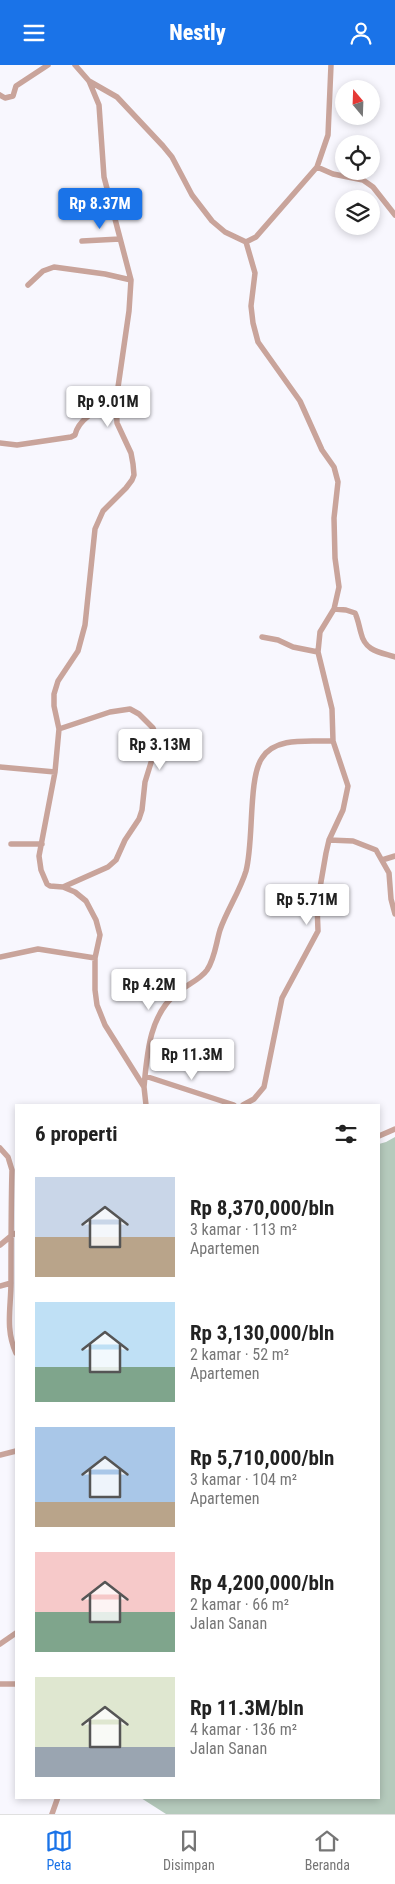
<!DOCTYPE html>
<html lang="id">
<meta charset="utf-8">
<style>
:root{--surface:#fff;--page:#f2f2f2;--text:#222;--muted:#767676;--line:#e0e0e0;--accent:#1a73e8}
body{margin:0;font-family:"Roboto Condensed",sans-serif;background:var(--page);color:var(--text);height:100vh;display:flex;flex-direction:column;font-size:19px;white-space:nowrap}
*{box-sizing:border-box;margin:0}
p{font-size:16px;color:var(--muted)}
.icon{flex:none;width:28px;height:28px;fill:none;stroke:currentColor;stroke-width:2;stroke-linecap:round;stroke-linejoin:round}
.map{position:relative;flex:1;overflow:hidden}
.panel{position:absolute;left:15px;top:1039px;width:365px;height:695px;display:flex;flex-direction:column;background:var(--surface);border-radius:0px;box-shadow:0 2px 8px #0003}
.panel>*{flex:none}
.needle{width:32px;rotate:341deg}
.tools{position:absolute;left:335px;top:15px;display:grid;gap:10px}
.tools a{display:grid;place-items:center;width:45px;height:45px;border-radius:50%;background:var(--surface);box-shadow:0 2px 8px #0003;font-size:25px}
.price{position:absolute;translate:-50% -42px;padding:0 11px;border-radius:5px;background:#fff;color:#222;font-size:16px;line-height:32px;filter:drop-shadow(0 1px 2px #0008)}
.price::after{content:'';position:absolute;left:50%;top:30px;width:15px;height:11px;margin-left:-8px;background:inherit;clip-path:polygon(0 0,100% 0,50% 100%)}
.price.on{background:var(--accent);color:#fff}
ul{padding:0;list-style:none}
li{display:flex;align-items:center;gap:15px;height:125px;padding:0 20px}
li span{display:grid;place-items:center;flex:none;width:140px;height:100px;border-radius:0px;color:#555}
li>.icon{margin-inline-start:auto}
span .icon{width:60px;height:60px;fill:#fffc;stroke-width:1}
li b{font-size:21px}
h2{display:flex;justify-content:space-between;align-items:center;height:60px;padding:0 20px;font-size:21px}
header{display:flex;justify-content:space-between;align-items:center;height:65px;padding:0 20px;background:var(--accent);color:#fff;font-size:22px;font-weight:800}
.menu{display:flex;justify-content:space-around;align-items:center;height:70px;border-top:1px solid var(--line);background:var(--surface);font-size:14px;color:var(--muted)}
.menu a{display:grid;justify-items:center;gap:2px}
.menu .on{color:var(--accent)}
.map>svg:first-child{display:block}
</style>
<header><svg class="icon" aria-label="menu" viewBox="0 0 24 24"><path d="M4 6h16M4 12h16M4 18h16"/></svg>Nestly<svg class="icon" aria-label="person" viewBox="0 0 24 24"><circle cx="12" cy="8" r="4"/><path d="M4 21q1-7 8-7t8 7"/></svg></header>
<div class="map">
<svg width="395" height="1749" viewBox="0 0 395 1749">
<rect width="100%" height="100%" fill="#f8f7fe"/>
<!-- green -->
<path fill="#b5cabc" d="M395,1072V1749H166L141,1733L379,1732V1079L386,1077Z"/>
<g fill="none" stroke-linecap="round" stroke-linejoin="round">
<!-- minor -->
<path stroke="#c9a49b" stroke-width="5.5" d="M89,16L117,32L163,81L172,92L192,130L212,156L225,167L246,177L256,172L317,102L328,70L331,0
M0,30L5,33L13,31L16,21L48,0
M317,102L333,109L363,115L373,122L395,150
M82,176L120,174
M28,220L43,206L54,202L105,209L131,215
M0,378L17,380L71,372L75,370C79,352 100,344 116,336
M334,544L346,545L355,548C358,554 359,561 361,568C365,586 379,587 395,592
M262,572L278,575L293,582L318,587
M59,664L110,647L130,644L139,649L153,663L158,675L145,717L142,745L139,754L125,775L116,795L108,802L63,822
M0,702L55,707L39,791L41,805L47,819L50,821L63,822L75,827L86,836L96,855L100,870L95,893V925L97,940L105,960L144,1022L146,1040
M55,707L59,664L54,641V629L58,616L78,586L85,560L95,464L103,446L126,423L132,415L134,410L133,399L131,388L117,358L116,336L129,246L131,215L104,112L99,40L89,16L75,0
M329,775L353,776L376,785L389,808L391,834L395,849
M11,779H42
M382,795L395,791
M0,892L38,884L95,893
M145,1011L234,1040
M144,1022C147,990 149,950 177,928C186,920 200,915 207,905C215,893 216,878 220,865C227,845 240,826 246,806C254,777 248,713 262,693C276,671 310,677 333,676
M243,1040L254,1034L264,1022L282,933L318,866L317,840L326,788L329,775L343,745L348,721L333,676L332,644L318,587L320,567L334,544L339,522L335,493L334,453L338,417L334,402L322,385L300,336L258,277L253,258L251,241L255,208L246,177
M379,1071L395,1064
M0,1083L8,1092L12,1105C11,1142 11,1180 11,1217C11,1243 5,1264 16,1288
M0,1180L11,1171L16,1168
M0,1221L11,1218
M0,1390L16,1386
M0,1579L16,1568
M0,1619H16
M52,1749L58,1732"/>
</g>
</svg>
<div class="tools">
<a><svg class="needle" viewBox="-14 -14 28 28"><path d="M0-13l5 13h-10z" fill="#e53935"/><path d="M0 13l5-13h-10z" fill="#767676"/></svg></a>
<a><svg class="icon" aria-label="locate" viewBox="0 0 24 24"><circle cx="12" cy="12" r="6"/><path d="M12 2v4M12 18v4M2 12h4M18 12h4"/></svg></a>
<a><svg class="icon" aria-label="layers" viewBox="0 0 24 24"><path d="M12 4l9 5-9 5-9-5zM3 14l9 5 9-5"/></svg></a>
</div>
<b class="price on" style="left:100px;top:165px">Rp 8.37M</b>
<b class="price" style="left:108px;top:363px">Rp 9.01M</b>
<b class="price" style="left:160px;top:706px">Rp 3.13M</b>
<b class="price" style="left:307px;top:861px">Rp 5.71M</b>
<b class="price" style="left:149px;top:946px">Rp 4.2M</b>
<b class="price" style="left:192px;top:1016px">Rp 11.3M</b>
<section class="panel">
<h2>6 properti<svg class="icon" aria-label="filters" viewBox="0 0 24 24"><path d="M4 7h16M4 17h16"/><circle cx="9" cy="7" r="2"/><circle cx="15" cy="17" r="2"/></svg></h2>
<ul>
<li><span style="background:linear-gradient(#c9d6e8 60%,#b9a48a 0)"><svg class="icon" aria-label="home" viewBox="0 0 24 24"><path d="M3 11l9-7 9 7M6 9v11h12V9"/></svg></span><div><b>Rp 8,370,000/bln</b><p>3 kamar · 113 m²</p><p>Apartemen</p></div></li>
<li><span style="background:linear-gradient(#bfe0f5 65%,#7fa58c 0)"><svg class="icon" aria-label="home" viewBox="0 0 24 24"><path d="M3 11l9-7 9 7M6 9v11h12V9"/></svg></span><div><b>Rp 3,130,000/bln</b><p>2 kamar · 52 m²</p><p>Apartemen</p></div></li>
<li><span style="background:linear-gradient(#a9c7e8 75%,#b9a48a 0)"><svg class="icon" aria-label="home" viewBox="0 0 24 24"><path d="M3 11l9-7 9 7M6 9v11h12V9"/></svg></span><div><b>Rp 5,710,000/bln</b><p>3 kamar · 104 m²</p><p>Apartemen</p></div></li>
<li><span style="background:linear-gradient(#f6c9c9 60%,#7fa58c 0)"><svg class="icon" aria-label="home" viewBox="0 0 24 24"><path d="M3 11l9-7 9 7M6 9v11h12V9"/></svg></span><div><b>Rp 4,200,000/bln</b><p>2 kamar · 66 m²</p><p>Jalan Sanan</p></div></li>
<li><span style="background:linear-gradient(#dfe7d0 70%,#9aa5b1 0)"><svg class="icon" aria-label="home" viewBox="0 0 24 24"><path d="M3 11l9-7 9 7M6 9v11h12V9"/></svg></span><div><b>Rp 11.3M/bln</b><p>4 kamar · 136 m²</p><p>Jalan Sanan</p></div></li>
</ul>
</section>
</div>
<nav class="menu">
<a class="on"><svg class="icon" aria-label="map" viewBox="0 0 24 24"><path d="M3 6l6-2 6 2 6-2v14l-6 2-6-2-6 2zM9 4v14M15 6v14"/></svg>Peta</a>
<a><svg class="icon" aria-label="saved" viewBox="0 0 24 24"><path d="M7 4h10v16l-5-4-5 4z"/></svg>Disimpan</a>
<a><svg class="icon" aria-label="home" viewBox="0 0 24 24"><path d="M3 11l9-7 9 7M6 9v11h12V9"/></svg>Beranda</a>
</nav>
